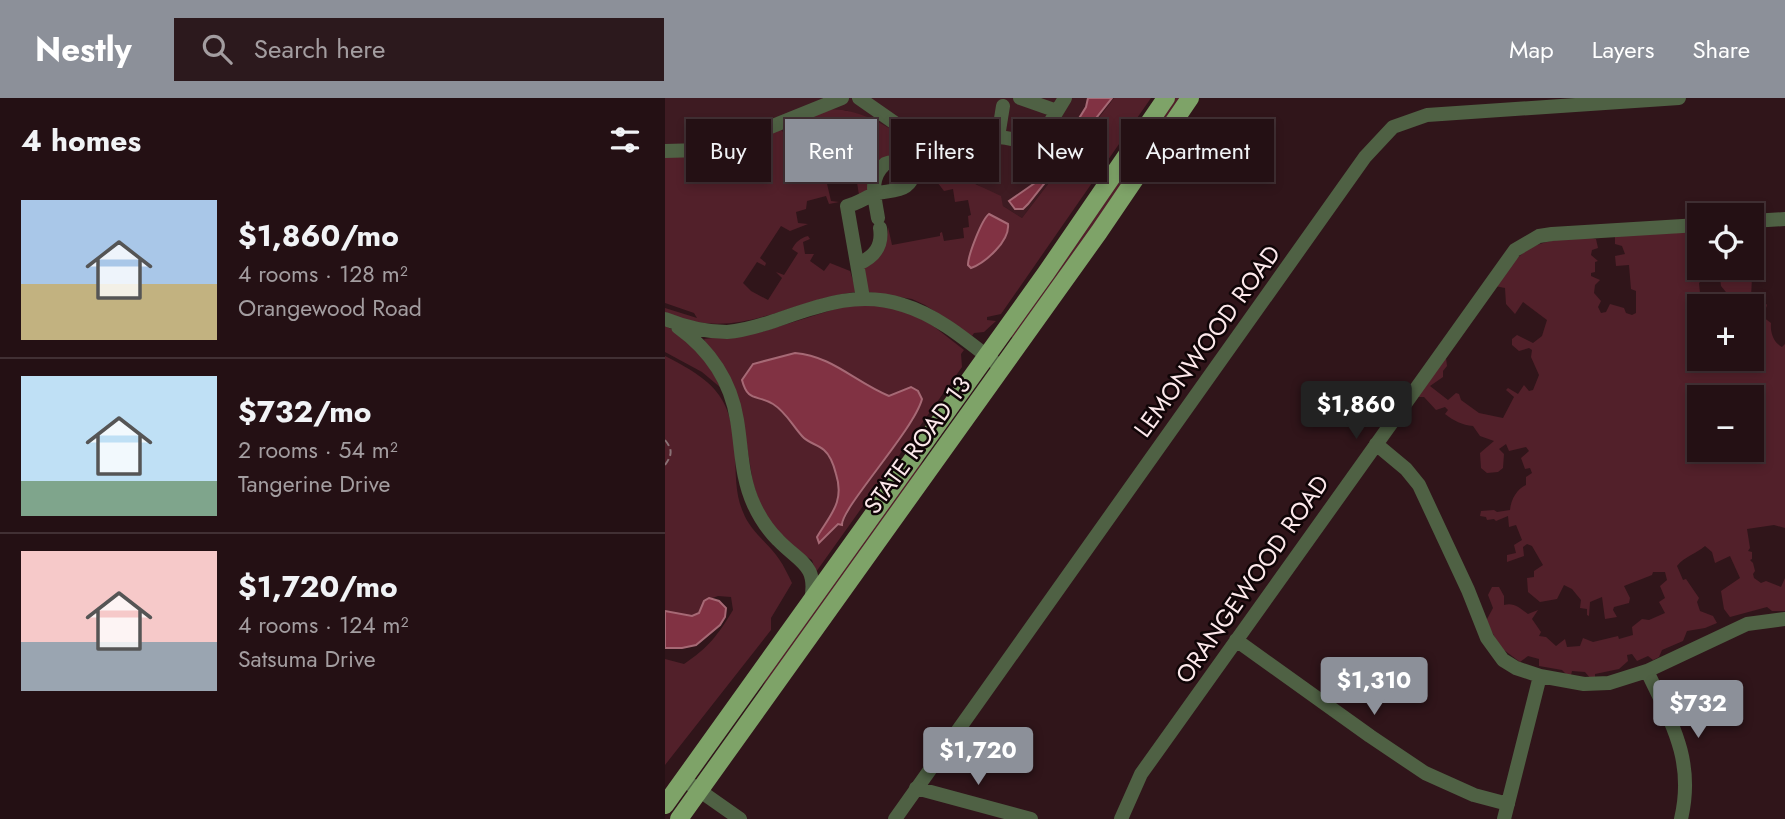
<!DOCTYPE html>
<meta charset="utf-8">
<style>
:root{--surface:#241014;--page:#2c191d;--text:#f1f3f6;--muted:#a39da0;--line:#413034;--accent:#8c9099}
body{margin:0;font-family:Jost,sans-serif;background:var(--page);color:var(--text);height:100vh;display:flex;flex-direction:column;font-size:26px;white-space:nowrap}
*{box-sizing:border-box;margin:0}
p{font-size:23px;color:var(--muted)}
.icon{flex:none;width:38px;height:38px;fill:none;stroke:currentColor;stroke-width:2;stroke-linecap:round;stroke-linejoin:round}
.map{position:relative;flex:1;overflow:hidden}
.sheet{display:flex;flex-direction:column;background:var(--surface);width:665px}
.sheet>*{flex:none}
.guide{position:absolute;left:21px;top:21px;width:665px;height:63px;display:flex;gap:14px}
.tools{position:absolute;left:1022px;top:105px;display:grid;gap:14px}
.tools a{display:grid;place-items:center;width:77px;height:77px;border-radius:0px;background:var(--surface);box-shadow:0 4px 10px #0003,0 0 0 2px var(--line);font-size:35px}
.price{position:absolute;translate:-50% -60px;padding:0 16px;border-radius:7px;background:var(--accent);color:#fff;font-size:23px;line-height:46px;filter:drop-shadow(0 2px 4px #0008)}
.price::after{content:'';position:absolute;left:50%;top:42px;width:21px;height:16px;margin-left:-10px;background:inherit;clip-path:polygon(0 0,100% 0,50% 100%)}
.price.on{background:#222;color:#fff}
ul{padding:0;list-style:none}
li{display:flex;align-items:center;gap:21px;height:175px;padding:0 21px}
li+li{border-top:2px solid var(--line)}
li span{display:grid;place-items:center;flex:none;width:196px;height:140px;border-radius:0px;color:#555}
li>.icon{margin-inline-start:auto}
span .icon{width:84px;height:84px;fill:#fffc;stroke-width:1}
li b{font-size:30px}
h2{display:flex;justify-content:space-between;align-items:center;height:84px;padding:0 21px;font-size:30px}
.tag{padding:0 24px;border-radius:0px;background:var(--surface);box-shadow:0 4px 10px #0003,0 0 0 2px var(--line);font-size:24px;line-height:63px}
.tag.on{background:var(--accent);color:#fff}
header{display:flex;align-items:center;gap:42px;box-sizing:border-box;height:98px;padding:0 35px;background:var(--accent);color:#fff}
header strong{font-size:33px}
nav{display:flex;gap:38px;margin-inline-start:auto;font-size:24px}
.search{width:490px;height:63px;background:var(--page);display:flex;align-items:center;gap:18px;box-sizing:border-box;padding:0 24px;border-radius:0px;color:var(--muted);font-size:26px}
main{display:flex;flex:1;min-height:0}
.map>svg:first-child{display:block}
</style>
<header>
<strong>Nestly</strong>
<div class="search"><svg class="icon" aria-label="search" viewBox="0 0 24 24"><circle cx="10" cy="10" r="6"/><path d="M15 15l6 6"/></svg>Search here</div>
<nav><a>Map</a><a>Layers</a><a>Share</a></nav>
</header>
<main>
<section class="sheet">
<h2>4 homes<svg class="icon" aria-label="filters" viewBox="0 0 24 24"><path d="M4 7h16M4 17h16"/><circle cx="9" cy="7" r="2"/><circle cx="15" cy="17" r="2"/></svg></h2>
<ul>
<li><span style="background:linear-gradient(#a9c7e8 60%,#c2b280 0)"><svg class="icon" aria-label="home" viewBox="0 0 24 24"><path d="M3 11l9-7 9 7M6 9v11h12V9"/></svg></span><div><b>$1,860/mo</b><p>4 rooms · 128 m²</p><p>Orangewood Road</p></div></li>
<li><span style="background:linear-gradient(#bfe0f5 75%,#7fa58c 0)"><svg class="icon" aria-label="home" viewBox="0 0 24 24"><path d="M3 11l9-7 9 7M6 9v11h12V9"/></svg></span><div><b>$732/mo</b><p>2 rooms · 54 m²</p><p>Tangerine Drive</p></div></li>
<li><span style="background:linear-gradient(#f6c9c9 65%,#9aa5b1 0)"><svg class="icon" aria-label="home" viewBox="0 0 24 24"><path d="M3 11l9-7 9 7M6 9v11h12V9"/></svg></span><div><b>$1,720/mo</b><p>4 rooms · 124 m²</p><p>Satsuma Drive</p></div></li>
</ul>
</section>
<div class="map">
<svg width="1120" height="721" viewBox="0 0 1120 721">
<rect width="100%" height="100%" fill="#30151a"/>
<!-- built -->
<path fill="#3e1b22" d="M0,0H449L357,120L338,108L335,98L324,95L298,76L291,78L208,22L180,12L146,18L127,33L82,44L54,56L0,57Z"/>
<!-- green -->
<path fill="#52202a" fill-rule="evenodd" d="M449,0H486L336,216L322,219V222L331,223L319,234L309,235L307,238L260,207L247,201L204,194L196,174L222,141L223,129L227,147L275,138V135L277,134L279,143L299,140L298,130L304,129L303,118L306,117L303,102L290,104L288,91L279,93C269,78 247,62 228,60L203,92L194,97L190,72L160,77L166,103L174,104L164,106L161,98L142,103L141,111L131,114L133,125L143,126L125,133L116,128L95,160L101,165L100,168L92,164L78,185L86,193L103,202L117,180L111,174L119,177L133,155L127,151C131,144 135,140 143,138L145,141L138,144L140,156H149L145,163L159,173L165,165L185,173L191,192L190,194C121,203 71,246 0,214V210L32,220L29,215L0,205V57L54,56L115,31L120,36C134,31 142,17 157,13C200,2 258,54 291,78L298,76L306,84L336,98L338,108L357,120Z
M510,0H519L350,242L344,237Z
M1030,134L1034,143V170H1045L1046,179L1040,180L1034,185L1035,195L1031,199L1033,204L1049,206L1051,208H1034V261H1087V208H1058L1059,200L1065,199L1056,188L1055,180L1087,179L1086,200H1096L1102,207L1098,219L1106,225C1105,235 1109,245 1117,249L1120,246V430L1109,427L1082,431L1085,450L1083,453L1087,454V461L1085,462L1088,465L1090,473L1088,476L1089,480L1096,485L1101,483L1116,489L1120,480V513H1107L1102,509L1065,519L1059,511L1056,493L1075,480L1065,458L1050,465L1047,454L1040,448C1031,456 1020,458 1012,468L1018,482L1021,481L1034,500L1032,504L1035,513L1048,518L1052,525L1040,530L1022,533L1018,543L997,552L994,559L988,562L983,558L972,563L967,556L962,557L963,563L954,571L930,576V580L926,581L920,574L907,573L906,577L901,576L897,572L874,568V561L863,558L855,564L835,549L821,523L828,510L823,497L827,489H834L839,498V507C849,504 855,510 863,516L873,512L867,521L876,534L874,538L881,539L891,548L900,541L902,549L915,548L918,540L928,544L953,538L954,541L968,537L967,529L977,521L984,522L1000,515L994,504L1000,500L995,488L1002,482L1000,474H988L987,477L959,488L965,500L964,505L949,509L948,512L952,519L940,521L937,499L925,504L924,518L922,517V511L915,510L916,502L907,491L899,487L892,501L875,504L863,494L862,480L869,479V473L878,467L867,448L862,446L858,449L859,458L842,464V457L851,455L849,447L857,442L851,427L844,429L843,418L831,423L829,421L822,422L821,419L815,418L816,413L829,412L832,414L845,412C846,401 852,391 861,387V379L867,375L865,370L860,371L856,360L864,353L861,349L844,353L841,346L834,351L839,356L838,370L833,374L822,375L816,370L815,355L829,343L815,338L808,328C797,327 789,323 780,316L783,312L780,309L771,312L759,299H752L781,260L782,268L778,273V279L765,288L783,302L791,295L794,296L796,302L814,315L838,320L849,299L841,292L843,290L853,296L859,287L864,293L868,292L874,277L866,259L867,252L864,250L854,253L847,247V241L852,237L868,245L877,238L882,222L858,204L850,216L841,206L840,190L830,188C851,159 860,146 897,141C909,140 919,139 931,141L933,150L927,152L926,157L933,163L930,164V174L926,175V178L935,182L930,187L929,195L936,203L933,209L936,215L941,214L945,206L959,210L961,215L967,217L971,215V193L966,191L964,167L951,168L950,158L960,156L957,148L950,146V138ZM1034,299H1087V352H1034Z
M210,207L243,214L267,227L299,252L296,256L297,269L151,474L147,462L127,450L98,415L88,385L77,317L39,241L96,234L180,208ZM130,255L183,274L204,290L224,298L246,289L249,321C237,337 177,415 178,427L175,425L156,444L152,439C157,430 165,422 170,413C179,396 173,364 159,352C152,346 143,345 136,337C123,321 118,311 98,301L100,263Z
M0,228C31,243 41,261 56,290L37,274L0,254Z
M0,258C49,283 67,298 70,356C71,375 70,396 78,414C85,433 103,445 114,461C119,468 123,477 127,485L106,520V532L0,667V561L19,566C43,550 53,537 68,512L66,499L53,498L39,503L34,515L27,518L0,513Z
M260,357L251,379L94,596L105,572Z"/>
<!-- water -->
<path fill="#813243" stroke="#a66975" stroke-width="2" d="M423,0H447L363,106L358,111H350L344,103L377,80L421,9Z
M324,116L343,126C345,143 320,165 306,170L303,167C303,157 317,121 324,116Z
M130,255C167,258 190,284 224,298L246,289L253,293L257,301C249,332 176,410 177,427L173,426L154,445L152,439C165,417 180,404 171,376C169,368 166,358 159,352C152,346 143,345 137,338C127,327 121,314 108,306C92,296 83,305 77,282L88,266Z
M44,500L54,503L61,510L60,519L55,527L31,547L17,550H0V513L27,518L34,515L39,503Z"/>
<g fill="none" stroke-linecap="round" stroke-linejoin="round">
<!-- path -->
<path stroke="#897175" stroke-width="2" stroke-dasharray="7 3.5" stroke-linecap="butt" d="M0,342C8,352 7,357 0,367"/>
<!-- minor -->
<path stroke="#4f6144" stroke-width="14" d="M194,0L270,53C289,58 306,42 324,39C341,37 358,47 375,41L400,0
M355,0L392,13
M333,39L338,8
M0,53L36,52L61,47L177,0
M1087,123L1120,121
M193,166C209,159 218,149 215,130
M198,200L182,108C194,105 202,98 213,95C222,93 234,93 241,88C257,76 236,59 220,66C203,81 210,100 213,120
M0,221C20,229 41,234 62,234C78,233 94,228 109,223C153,208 192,192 238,207C275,218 307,247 337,270
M13,229C45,252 66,284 72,322C77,352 76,379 89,407C95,420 103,432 113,442C135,465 153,466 146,503
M711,346L741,371L754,387L803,492L822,540L838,562L851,570L875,578L919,586L944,585L982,573L1082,526L1120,521
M571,542L705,638L760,675L809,697L843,706
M982,573C1006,624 1030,662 1016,721
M18,681L75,721
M251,690L366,721
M230,721L700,59L728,29L762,17L1014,0
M456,721L476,676L850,152L874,138L887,136L1034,127
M839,721L875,578"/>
<!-- major -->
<path stroke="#7ea368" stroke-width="18" d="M0,707L381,175L501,0
M14,721L434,134L525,0"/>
</g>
<g text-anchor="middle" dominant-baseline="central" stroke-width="5" stroke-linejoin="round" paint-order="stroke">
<!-- street labels -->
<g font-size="24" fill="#fce8eb" stroke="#100507">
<text transform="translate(542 243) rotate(-54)">LEMONWOOD ROAD</text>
<text transform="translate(252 347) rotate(-54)">STATE ROAD 13</text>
<text transform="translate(587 481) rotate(-55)">ORANGEWOOD ROAD</text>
</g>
</g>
</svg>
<div class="tools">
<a><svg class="icon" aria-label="locate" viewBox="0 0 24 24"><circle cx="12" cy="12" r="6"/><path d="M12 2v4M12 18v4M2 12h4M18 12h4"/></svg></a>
<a>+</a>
<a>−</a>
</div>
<b class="price on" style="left:691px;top:343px">$1,860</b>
<b class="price" style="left:709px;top:619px">$1,310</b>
<b class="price" style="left:1033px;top:642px">$732</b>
<b class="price" style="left:313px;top:689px">$1,720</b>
<div class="guide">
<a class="tag">Buy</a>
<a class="tag on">Rent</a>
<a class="tag">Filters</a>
<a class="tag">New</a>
<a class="tag">Apartment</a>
</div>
</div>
</main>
